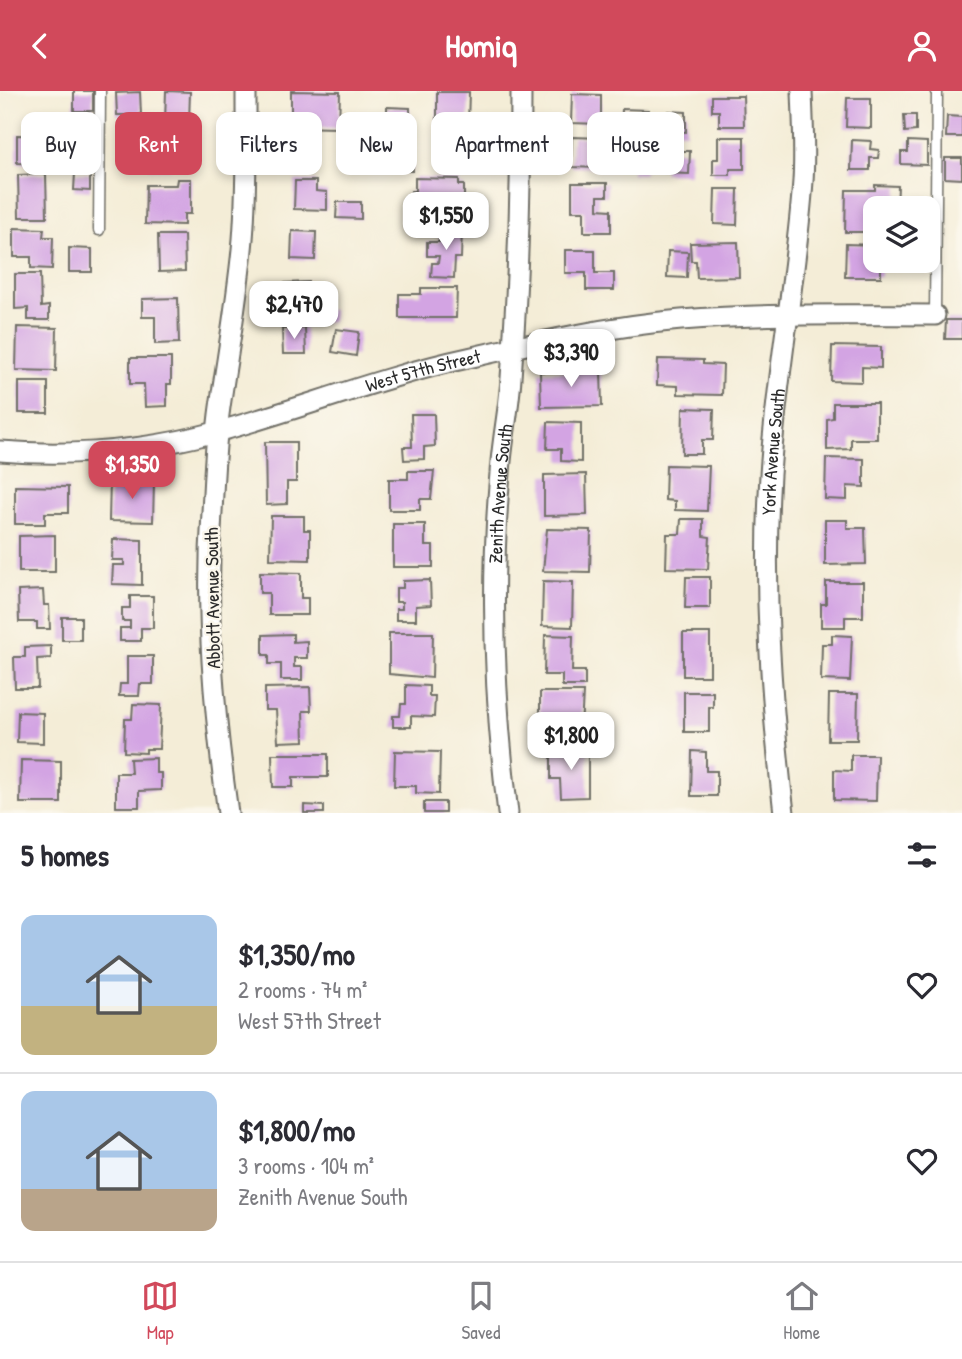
<!DOCTYPE html>
<meta charset="utf-8">
<style>
:root{--surface:#fff;--page:#f7f7f7;--text:#2b2b33;--muted:#7c7c81;--line:#e1e1e2;--accent:#d1495b}
body{margin:0;font-family:"Patrick Hand",sans-serif;background:var(--page);color:var(--text);height:100vh;display:flex;flex-direction:column;font-size:26px;white-space:nowrap}
*{box-sizing:border-box;margin:0}
p{font-size:23px;color:var(--muted)}
.icon{flex:none;width:38px;height:38px;fill:none;stroke:currentColor;stroke-width:2;stroke-linecap:round;stroke-linejoin:round}
.map{position:relative;height:722px;overflow:hidden}
.drawer{display:flex;flex-direction:column;background:var(--surface);flex:1}
.drawer>*{flex:none}
.hud{position:absolute;left:21px;top:21px;width:920px;height:63px;display:flex;gap:14px}
.fabs{position:absolute;left:863px;top:105px;display:grid;gap:14px}
.fabs a{display:grid;place-items:center;width:77px;height:77px;border-radius:14px;background:var(--surface);box-shadow:0 4px 10px #0003;font-size:35px}
.price{position:absolute;translate:-50% -60px;padding:0 16px;border-radius:14px;background:#fff;color:#222;font-size:23px;line-height:46px;filter:drop-shadow(0 2px 4px #0008)}
.price::after{content:'';position:absolute;left:50%;top:42px;width:21px;height:16px;margin-left:-10px;background:inherit;clip-path:polygon(0 0,100% 0,50% 100%)}
.price.on{background:var(--accent);color:#fff}
ul{padding:0;list-style:none}
li{display:flex;align-items:center;gap:21px;height:175px;padding:0 21px}
li+li{border-top:2px solid var(--line)}
li span{display:grid;place-items:center;flex:none;width:196px;height:140px;border-radius:14px;color:#555}
li>.icon{margin-inline-start:auto}
span .icon{width:84px;height:84px;fill:#fffc;stroke-width:1}
li b{font-size:30px}
h2{display:flex;justify-content:space-between;align-items:center;height:84px;padding:0 21px;font-size:30px}
.pill{padding:0 24px;border-radius:14px;background:var(--surface);box-shadow:0 4px 10px #0003;font-size:24px;line-height:63px}
.pill.on{background:var(--accent);color:#fff}
header{display:flex;justify-content:space-between;align-items:center;height:91px;padding:0 21px;background:var(--accent);color:#fff;font-size:32px;font-weight:700}
.tabs{display:flex;justify-content:space-around;align-items:center;height:98px;border-top:2px solid var(--line);background:var(--surface);font-size:19px;color:var(--muted)}
.tabs a{display:grid;justify-items:center;gap:4px}
.tabs .on{color:var(--accent)}
.map>svg:first-child{display:block}
</style>
<header><svg class="icon" aria-label="back" viewBox="0 0 24 24"><path d="M15 5l-7 7 7 7"/></svg>Homiq<svg class="icon" aria-label="person" viewBox="0 0 24 24"><circle cx="12" cy="8" r="4"/><path d="M4 21q1-7 8-7t8 7"/></svg></header>
<div class="map">
<svg width="962" height="722" viewBox="0 0 962 722">
<rect width="100%" height="100%" fill="#fbf7ec"/>
<filter id="ink" filterUnits="userSpaceOnUse"><feTurbulence type="fractalNoise" baseFrequency=".0143" numOctaves="2"/><feDisplacementMap in="SourceGraphic" scale="14" xChannelSelector="R" yChannelSelector="G"/><feConvolveMatrix kernelMatrix="1 2 1 2 8 2 1 2 1" color-interpolation-filters="sRGB"/></filter>
<filter id="wash" filterUnits="userSpaceOnUse"><feTurbulence type="fractalNoise" baseFrequency=".00686" numOctaves="4" result="noise"/><feDisplacementMap in="SourceGraphic" scale="28" xChannelSelector="R" yChannelSelector="G"/><feGaussianBlur stdDeviation="1.57" result="paint"/><feColorMatrix in="noise" values="0 0 0 0 0 0 0 0 0 0 0 0 0 0 0 0 0 1.4 0 .05"/><feComposite in="paint" operator="in"/></filter>
<g filter="url(#wash)">
<rect width="100%" height="100%" fill="#f4edd7"/>
<g id="blocks">
<!-- building -->
<path fill="#d3a4e3" d="M74,0H93V20H74Z
M166,0L190,1L189,31H165Z
M291,0L340,1L339,37L291,36Z
M140,1L141,24H117L116,2Z
M437,1H469L468,33H437Z
M572,3L601,4V33L571,32Z
M712,5H743L744,35H719V20H712Z
M847,7H871V37L846,36Z
M387,16L410,17V39L387,38Z
M622,18L648,19V41L621,40Z
M668,20L686,21V41L668,40Z
M904,24H916V40L905,41Z
M947,25L962,26V46H946Z
M64,42H78V54H64Z
M291,43L316,44V72H291Z
M17,44L43,45V55H53L52,73L17,72Z
M170,44H191V72H171V78H148L149,57L170,58Z
M466,45L467,74H442V46Z
M572,46L601,47L599,77L571,76Z
M718,46H744V78H730V84H713V68H718Z
M852,49L871,50L870,58L879,59L878,67H870V79H851Z
M908,50L927,51V74L901,73V61H908Z
M371,55V77L345,78L344,56Z
M412,59L413,80H395L394,60Z
M665,60H690L689,83L664,82Z
M632,65H645L644,83H632Z
M945,67H962V88L945,87Z
M75,82L90,83V100L74,99Z
M46,83L47,126H19L18,84Z
M415,87L459,88V94H464V131L441,130V118H411V100H415Z
M177,88H191V123H184V134L145,133L146,94H176Z
M295,90H316V100L327,101V119L294,118Z
M572,92H607V105H598V118L611,119V141H584V120H572Z
M875,94L898,95L897,117H875V141H845L846,99H875Z
M715,98H738L737,134L714,133Z
M337,111H361V128L336,127Z
M14,137L44,138L43,146H53L52,178L31,177V166H14Z
M439,137L462,138L461,167H455L454,187L431,186L432,172H438L439,165H427V151H439Z
M292,140L316,141L315,169L291,168Z
M158,144H184L185,180L159,181Z
M738,151L739,186L697,187L696,170H691L690,152Z
M846,153L875,154V170H881V186H845Z
M69,157L92,158V181H69Z
M565,159H595V182H614V199H586V182H565Z
M668,160L688,161L687,187L667,186Z
M15,183H40L41,216L49,215V229H28V217L15,218Z
M308,191V219H285V192Z
M421,197H457L456,227H399V203H421Z
M178,207L179,252L155,253V226H142V208Z
M316,219H333L332,231H315Z
M946,229H962V248H945Z
M17,236L57,237L56,280L16,279Z
M305,237L306,263H283L282,238Z
M336,238L359,241L356,265L332,261Z
M832,255L881,256V277L862,276V291L831,290Z
M130,267H171V293H167V315L145,316L144,293H130Z
M658,268L703,269V273L723,274L722,304L678,303V295L657,294Z
M601,280L602,315L541,316L540,281Z
M19,291H48V322H19Z
M833,312H877V348H851V358L827,359V328L833,327Z
M683,317L714,318L713,349H702V363H682Z
M411,323H434L435,355L424,356V368L404,369L403,356H412Z
M548,331L581,332V371L561,370V358H547Z
M265,351H296V391H287V413L266,414Z
M826,367L864,368V396L847,395V409L825,408Z
M666,374L709,375L707,420L675,419V410L665,409Z
M408,380H434L431,408H420V419H389V388H408Z
M586,383L587,424L544,425V384Z
M110,389L154,390L153,431L109,430Z
M15,395L68,396V422H45V433H15Z
M271,425H304V439H310V469L270,468Z
M681,428H703V445L710,446L708,478L666,477L667,443H680Z
M825,429H847V437H865L866,473L825,474Z
M393,433H425V455H433V476H393Z
M547,438L591,439L590,481L543,480Z
M55,444V481H19V445Z
M113,448L142,449V494L112,493L113,474H124V469H112Z
M260,481L301,482V507H308V524H269V502H260Z
M686,486H710V517H685Z
M430,489L431,514L416,515V529H396V518H402V511H396V497H403V490Z
M543,490L573,491L572,536L542,535Z
M826,491H863V526H845V536H821V513H826Z
M43,499L44,514H49L50,538H37V531H19L18,500Z
M130,505H153V537H141V550H120V537H130V530H122V517H130Z
M62,526H81V549H62Z
M389,542H433L432,587L389,583Z
M683,542H710V585H683Z
M293,543V551L307,550V567H294V576H302V589H281V573H269V564H263V544Z
M545,544L573,545L572,580H585V595H562V584H544Z
M832,544L852,545L850,590L821,589L822,553H832Z
M51,555V567L37,568L38,597H15L14,566H25V556Z
M127,565H153V593H140L139,605H119L120,593H127Z
M406,594L429,595V605H435L434,626L411,625V636H393V625H400L401,613H406Z
M310,596L311,620H303L304,650L278,651L276,619H265V597Z
M540,601H583L581,638H593V653H548V633H540Z
M684,601H713V616H709V641H684Z
M829,603H858L857,649H828Z
M133,613L161,614L159,658H146V662L124,661L125,628H132Z
M18,621L43,622V652L17,651Z
M551,659H588V706L561,707L560,688H551Z
M395,660L440,661L439,703L416,702V695H394Z
M692,660L706,661V680H717V705H691Z
M272,663H328V686H293V696H273Z
M851,664H877L876,710L834,709V679L851,680Z
M156,667V682H161V699L139,700V716H116V682H131L130,668Z
M21,669L61,670V712H20Z
M424,711H445V722H424Z
M304,714L324,715V722H304Z"/>
</g>
</g>
<g filter="url(#ink)">
<use href="#blocks" fill-opacity="0" stroke="#716f67" stroke-width="2"/>
<g fill="none" stroke-linecap="round" stroke-linejoin="round">
<defs>
<path id="lane" d="M99,139L100,0
M935,224L937,0"/>
<g id="street">
<path id="s1" d="M0,360C73,366 149,359 220,340C303,317 384,285 468,267C538,251 610,235 681,229C766,222 850,224 935,224"/>
<path d="M228,722C214,622 205,522 212,421C214,386 215,351 220,316C228,260 238,205 243,148C247,99 246,49 246,0"/>
<path id="s2" d="M508,722C494,609 490,496 500,382C502,350 509,319 511,287C518,192 521,96 521,0"/>
<path id="s3" d="M784,722C771,610 763,497 770,384C776,286 796,189 803,90C805,60 803,30 802,0"/>
</g>
</defs>
<!-- lane casing -->
<use href="#lane" stroke="#716f67" stroke-width="13"/>
<!-- street casing -->
<use href="#street" stroke="#716f67" stroke-width="23"/>
<!-- lane -->
<use href="#lane" stroke="#fff" stroke-width="10"/>
<!-- street -->
<use href="#street" stroke="#fff" stroke-width="19"/>
</g>
</g>
<g text-anchor="middle" dominant-baseline="central" stroke-width="5" stroke-linejoin="round" paint-order="stroke">
<!-- street labels -->
<g font-size="19" fill="#2b2b2b" stroke="#fbf7ec">
<text stroke="none"><textPath href="#s1" startOffset="434">West 57th Street</textPath></text>
<text stroke="none"><textPath href="#s3" startOffset="362">York Avenue South</textPath></text>
<text stroke="none"><textPath href="#s2" startOffset="320">Zenith Avenue South</textPath></text>
<text transform="translate(212 507) rotate(-91)">Abbott Avenue South</text>
</g>
</g>
</svg>
<div class="fabs">
<a><svg class="icon" aria-label="layers" viewBox="0 0 24 24"><path d="M12 4l9 5-9 5-9-5zM3 14l9 5 9-5"/></svg></a>
</div>
<b class="price" style="left:446px;top:161px">$1,550</b>
<b class="price" style="left:294px;top:250px">$2,470</b>
<b class="price" style="left:571px;top:298px">$3,390</b>
<b class="price on" style="left:132px;top:410px">$1,350</b>
<b class="price" style="left:571px;top:681px">$1,800</b>
<div class="hud">
<a class="pill">Buy</a>
<a class="pill on">Rent</a>
<a class="pill">Filters</a>
<a class="pill">New</a>
<a class="pill">Apartment</a>
<a class="pill">House</a>
</div>
</div>
<section class="drawer">
<h2>5 homes<svg class="icon" aria-label="filters" viewBox="0 0 24 24"><path d="M4 7h16M4 17h16"/><circle cx="9" cy="7" r="2"/><circle cx="15" cy="17" r="2"/></svg></h2>
<ul>
<li><span style="background:linear-gradient(#a9c7e8 65%,#c2b280 0)"><svg class="icon" aria-label="home" viewBox="0 0 24 24"><path d="M3 11l9-7 9 7M6 9v11h12V9"/></svg></span><div><b>$1,350/mo</b><p>2 rooms · 74 m²</p><p>West 57th Street</p></div><svg class="icon" aria-label="heart" viewBox="0 0 24 24"><path d="M12 20l-8-8c-3-5 5-10 8-4 3-6 11-1 8 4z"/></svg></li>
<li><span style="background:linear-gradient(#a9c7e8 70%,#b9a48a 0)"><svg class="icon" aria-label="home" viewBox="0 0 24 24"><path d="M3 11l9-7 9 7M6 9v11h12V9"/></svg></span><div><b>$1,800/mo</b><p>3 rooms · 104 m²</p><p>Zenith Avenue South</p></div><svg class="icon" aria-label="heart" viewBox="0 0 24 24"><path d="M12 20l-8-8c-3-5 5-10 8-4 3-6 11-1 8 4z"/></svg></li>
</ul>
</section>
<nav class="tabs">
<a class="on"><svg class="icon" aria-label="map" viewBox="0 0 24 24"><path d="M3 6l6-2 6 2 6-2v14l-6 2-6-2-6 2zM9 4v14M15 6v14"/></svg>Map</a>
<a><svg class="icon" aria-label="saved" viewBox="0 0 24 24"><path d="M7 4h10v16l-5-4-5 4z"/></svg>Saved</a>
<a><svg class="icon" aria-label="home" viewBox="0 0 24 24"><path d="M3 11l9-7 9 7M6 9v11h12V9"/></svg>Home</a>
</nav>
